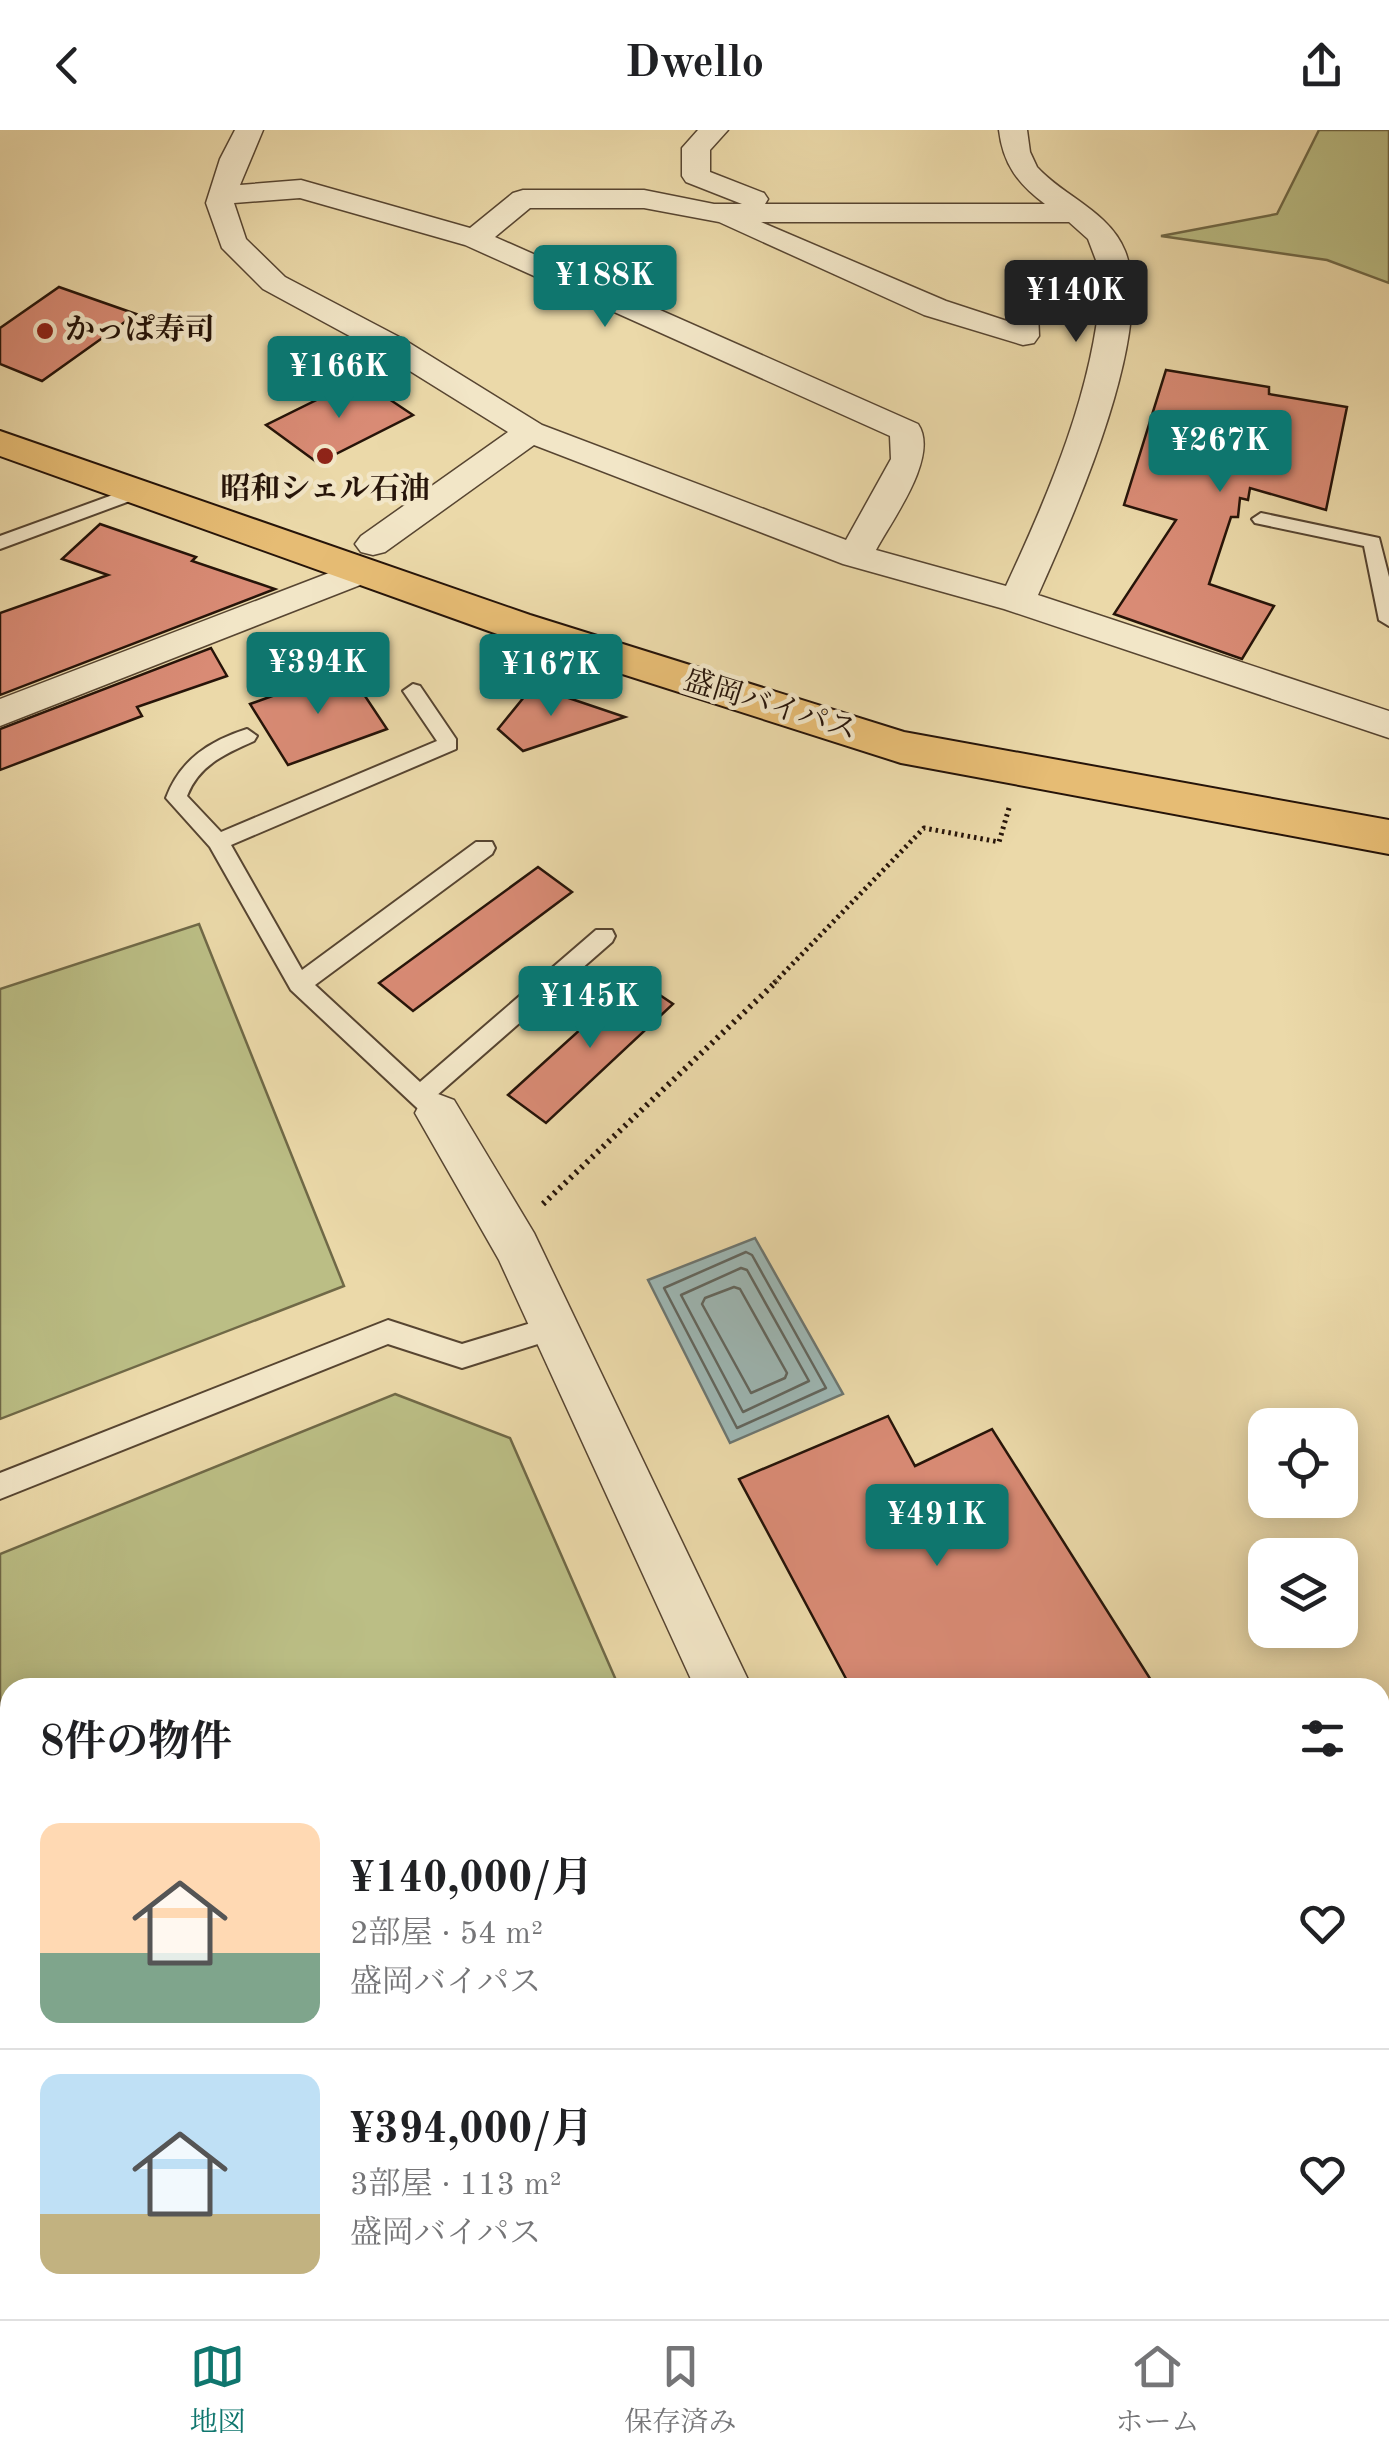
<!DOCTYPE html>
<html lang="ja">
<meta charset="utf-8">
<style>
:root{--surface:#fff;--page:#f2f2f2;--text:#202124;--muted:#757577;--line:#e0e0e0;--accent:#0f766e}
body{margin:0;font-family:"Old Standard TT","Noto Serif JP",serif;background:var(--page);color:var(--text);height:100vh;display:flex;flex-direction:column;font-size:38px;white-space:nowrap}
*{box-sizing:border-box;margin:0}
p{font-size:32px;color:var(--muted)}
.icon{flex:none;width:55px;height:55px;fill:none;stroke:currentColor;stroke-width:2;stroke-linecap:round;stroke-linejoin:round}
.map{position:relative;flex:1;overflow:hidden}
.side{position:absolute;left:0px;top:1548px;width:1390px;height:642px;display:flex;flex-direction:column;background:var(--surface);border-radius:30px 30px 0 0;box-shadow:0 5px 25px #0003}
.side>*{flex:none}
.buttons{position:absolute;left:1248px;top:1278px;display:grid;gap:20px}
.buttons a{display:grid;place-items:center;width:110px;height:110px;border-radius:20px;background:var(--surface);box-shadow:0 5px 25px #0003;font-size:50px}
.price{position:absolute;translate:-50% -85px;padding:0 22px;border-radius:10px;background:var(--accent);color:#fff;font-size:32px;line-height:65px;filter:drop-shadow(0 2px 5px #0008)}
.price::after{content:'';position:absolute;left:50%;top:60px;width:30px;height:22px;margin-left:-15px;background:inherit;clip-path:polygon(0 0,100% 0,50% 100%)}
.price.active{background:#222;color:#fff}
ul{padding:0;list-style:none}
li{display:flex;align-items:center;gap:30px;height:250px;padding:0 40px}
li+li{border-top:2px solid var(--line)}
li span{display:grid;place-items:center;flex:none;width:280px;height:200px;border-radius:20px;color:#555}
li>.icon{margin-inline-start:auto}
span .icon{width:120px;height:120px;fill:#fffc;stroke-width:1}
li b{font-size:42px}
h2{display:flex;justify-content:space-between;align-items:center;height:120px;padding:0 40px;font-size:42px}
header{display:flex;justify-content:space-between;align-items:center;height:130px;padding:0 40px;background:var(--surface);font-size:45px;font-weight:700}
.menu{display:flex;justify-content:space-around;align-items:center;height:140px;border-top:2px solid var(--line);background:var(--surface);font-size:28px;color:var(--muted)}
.menu a{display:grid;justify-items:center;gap:5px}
.menu .active{color:var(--accent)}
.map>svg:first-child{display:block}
</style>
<header><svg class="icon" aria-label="back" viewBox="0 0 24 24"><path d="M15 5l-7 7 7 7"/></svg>Dwello<svg class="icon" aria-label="share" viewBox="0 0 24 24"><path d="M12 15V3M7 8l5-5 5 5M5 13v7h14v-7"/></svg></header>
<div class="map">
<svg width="1389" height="2189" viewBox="0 0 1389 2189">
<rect width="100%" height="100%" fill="#ebd9a9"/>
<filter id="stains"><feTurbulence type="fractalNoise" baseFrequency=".002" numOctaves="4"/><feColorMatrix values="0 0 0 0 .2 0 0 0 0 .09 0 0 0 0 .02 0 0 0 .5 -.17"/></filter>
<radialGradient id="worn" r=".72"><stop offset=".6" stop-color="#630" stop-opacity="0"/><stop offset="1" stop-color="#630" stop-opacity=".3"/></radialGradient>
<!-- green -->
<path fill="#bbbe85" stroke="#706947" stroke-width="2.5" d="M1319,0H1389V153L1327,130L1161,106L1277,84Z
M199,794L344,1156L0,1289V859Z
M395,1264L510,1308L619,1557L10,1558V1715L0,1670V1424Z
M115,2180H890L875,2189H117Z"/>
<!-- water -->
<path fill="#9db7b4" stroke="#6d7670" stroke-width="2.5" d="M755,1108L843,1264L730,1313L648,1150Z"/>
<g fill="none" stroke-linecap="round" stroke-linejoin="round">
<!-- shore -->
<path stroke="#62665e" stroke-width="2.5" d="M746,1122L752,1125L826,1258L737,1298L664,1158Z
M741,1138L747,1140L809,1251L743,1282L681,1165Z
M734,1157L740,1159L787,1243L785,1248L751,1263L702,1174L705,1168Z"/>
</g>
<!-- building -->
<path fill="#d98b75" stroke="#261409" stroke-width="2.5" d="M59,157L136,184L42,251L0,234V198Z
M1166,240L1269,257V264L1347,277L1326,380L1250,358L1248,370L1240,368L1238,387H1231L1209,454L1274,476L1242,529L1114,484L1176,390L1124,375Z
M359,249L413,285L318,333L266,295Z
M100,394L196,427L192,431L275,459L0,565V483L108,445L62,429Z
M211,518L227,546L137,577L142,586L0,640V599Z
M347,539L387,599L288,635L250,574Z
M533,556L625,587L523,621L498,599Z
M538,737L572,762L413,881L379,853Z
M636,849L673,874L546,993L508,965Z
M888,1286L915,1336L992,1299L1156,1558H851L739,1349Z"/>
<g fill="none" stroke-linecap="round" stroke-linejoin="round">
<defs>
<path id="service" d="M140,355L149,361L146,365L0,419V406Z
M1261,383L1379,408L1389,447V496L1379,490L1364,416L1255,393L1252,389Z
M413,554L420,556L456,609V619L231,715L302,840L476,712H492L495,718L492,724L315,855L420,952L596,800H612L615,806L612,812L436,966L450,983L446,990H430L291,860L210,717L166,668C180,630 209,611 247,599L257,606L254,611C225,624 199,635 187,666L221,702L437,611L403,561Z
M554,1186L563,1190L567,1198L563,1206L462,1238L388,1214L0,1369V1343L388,1190L462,1214Z"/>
<path id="minor" d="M235,0H263L240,55L301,50L470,98L513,63L523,60H644L714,74H742L686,52L682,46V18L698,0H728L710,20V42L764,63L768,69L765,74H1045C1018,54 1003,34 999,0H1027L1030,22L1037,37C1063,66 1110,82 1125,121C1157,201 1072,388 1038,465L1389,581V608L1004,479L843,434L534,315L385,422L373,425L361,422L355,414L361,406L508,302L381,223L263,159L222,118L206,73L220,29ZM300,68L465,115L890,306L891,329L846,410L542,295L403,209L285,147L246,109L234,73ZM530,78H644L719,92L924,185L1023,215L1034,213L1039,206L1037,159L1101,156C1093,261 1050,361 1006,456L876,420C892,390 940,326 918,294L495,107ZM761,92H1069L1088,109L1099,138L1011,145L1007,151V191L946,171Z
M360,431L373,434L378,442L373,450L0,596V569Z
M438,964L454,970L534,1103L752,1558H695L499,1130L415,983L422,970Z
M985,2180H1053L1057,2189H989Z"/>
<path id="trunk" d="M0,301L530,485L904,602L1389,690V724L901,633L500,505L0,326Z"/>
</defs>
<!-- service casing -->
<use href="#service" stroke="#574531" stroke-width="4"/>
<!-- minor casing -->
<use href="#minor" stroke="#574531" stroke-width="3"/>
<!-- trunk casing -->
<use href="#trunk" stroke="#261409" stroke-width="4"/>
<!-- path-far1 -->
<path stroke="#261409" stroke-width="5" stroke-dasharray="2.5 4" stroke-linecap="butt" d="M774,853L924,698L999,712L1009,678"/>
<!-- path -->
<path stroke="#261409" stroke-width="6" stroke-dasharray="2.5 5" stroke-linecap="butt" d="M543,1074L777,851"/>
<!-- service -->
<use href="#service" fill="#f2e6c7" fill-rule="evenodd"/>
<!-- minor -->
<use href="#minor" fill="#f2e6c7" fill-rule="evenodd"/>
<!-- trunk -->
<use href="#trunk" fill="#e6bc74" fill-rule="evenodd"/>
</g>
<!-- markers -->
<g fill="#8f2418" stroke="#f2e6c7" stroke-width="4">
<circle cx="45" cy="201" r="10"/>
<circle cx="325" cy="326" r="10"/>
</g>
<g text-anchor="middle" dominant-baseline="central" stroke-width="9" stroke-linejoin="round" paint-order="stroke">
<!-- far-poi labels -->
<g font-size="30" font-weight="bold" fill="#261409" stroke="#f2e6c7" text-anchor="start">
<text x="65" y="201">かっぱ寿司</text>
<text x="325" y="360" text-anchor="middle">昭和シェル石油</text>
</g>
<!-- far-street labels -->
<g font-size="30" fill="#261409" stroke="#f2e6c7">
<text transform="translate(770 576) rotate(17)">盛岡バイパス</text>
</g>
</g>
<rect width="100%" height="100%" filter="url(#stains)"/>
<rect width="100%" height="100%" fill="url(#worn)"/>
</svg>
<div class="buttons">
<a><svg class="icon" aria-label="locate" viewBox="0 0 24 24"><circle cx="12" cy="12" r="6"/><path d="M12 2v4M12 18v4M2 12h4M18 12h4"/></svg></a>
<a><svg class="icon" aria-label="layers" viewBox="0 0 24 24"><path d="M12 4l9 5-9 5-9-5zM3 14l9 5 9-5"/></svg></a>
</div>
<b class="price" style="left:605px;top:200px">¥188K</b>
<b class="price active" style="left:1076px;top:215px">¥140K</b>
<b class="price" style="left:339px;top:291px">¥166K</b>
<b class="price" style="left:1220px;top:365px">¥267K</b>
<b class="price" style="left:318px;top:587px">¥394K</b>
<b class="price" style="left:551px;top:589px">¥167K</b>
<b class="price" style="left:590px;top:921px">¥145K</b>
<b class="price" style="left:937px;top:1439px">¥491K</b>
<section class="side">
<h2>8件の物件<svg class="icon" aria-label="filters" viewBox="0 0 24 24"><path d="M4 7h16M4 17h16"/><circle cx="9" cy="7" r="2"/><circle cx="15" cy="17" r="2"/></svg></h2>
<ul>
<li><span style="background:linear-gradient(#ffd9b3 65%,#7fa58c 0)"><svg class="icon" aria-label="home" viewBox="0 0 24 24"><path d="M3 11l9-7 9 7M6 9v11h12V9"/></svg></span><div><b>¥140,000/月</b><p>2部屋 · 54 m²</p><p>盛岡バイパス</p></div><svg class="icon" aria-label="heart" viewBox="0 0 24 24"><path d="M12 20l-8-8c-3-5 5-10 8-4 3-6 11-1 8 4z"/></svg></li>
<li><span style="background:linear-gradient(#bfe0f5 70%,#c2b280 0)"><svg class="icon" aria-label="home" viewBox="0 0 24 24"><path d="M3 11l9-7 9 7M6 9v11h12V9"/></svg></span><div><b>¥394,000/月</b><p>3部屋 · 113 m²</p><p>盛岡バイパス</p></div><svg class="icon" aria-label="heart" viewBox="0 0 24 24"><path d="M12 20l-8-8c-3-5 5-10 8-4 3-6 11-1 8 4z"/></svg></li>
</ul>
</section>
</div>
<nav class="menu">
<a class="active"><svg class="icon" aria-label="map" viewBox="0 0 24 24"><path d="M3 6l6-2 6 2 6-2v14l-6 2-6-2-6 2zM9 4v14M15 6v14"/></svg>地図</a>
<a><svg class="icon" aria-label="saved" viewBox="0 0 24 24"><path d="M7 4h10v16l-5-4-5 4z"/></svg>保存済み</a>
<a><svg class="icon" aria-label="home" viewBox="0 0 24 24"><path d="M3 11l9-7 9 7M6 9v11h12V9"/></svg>ホーム</a>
</nav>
